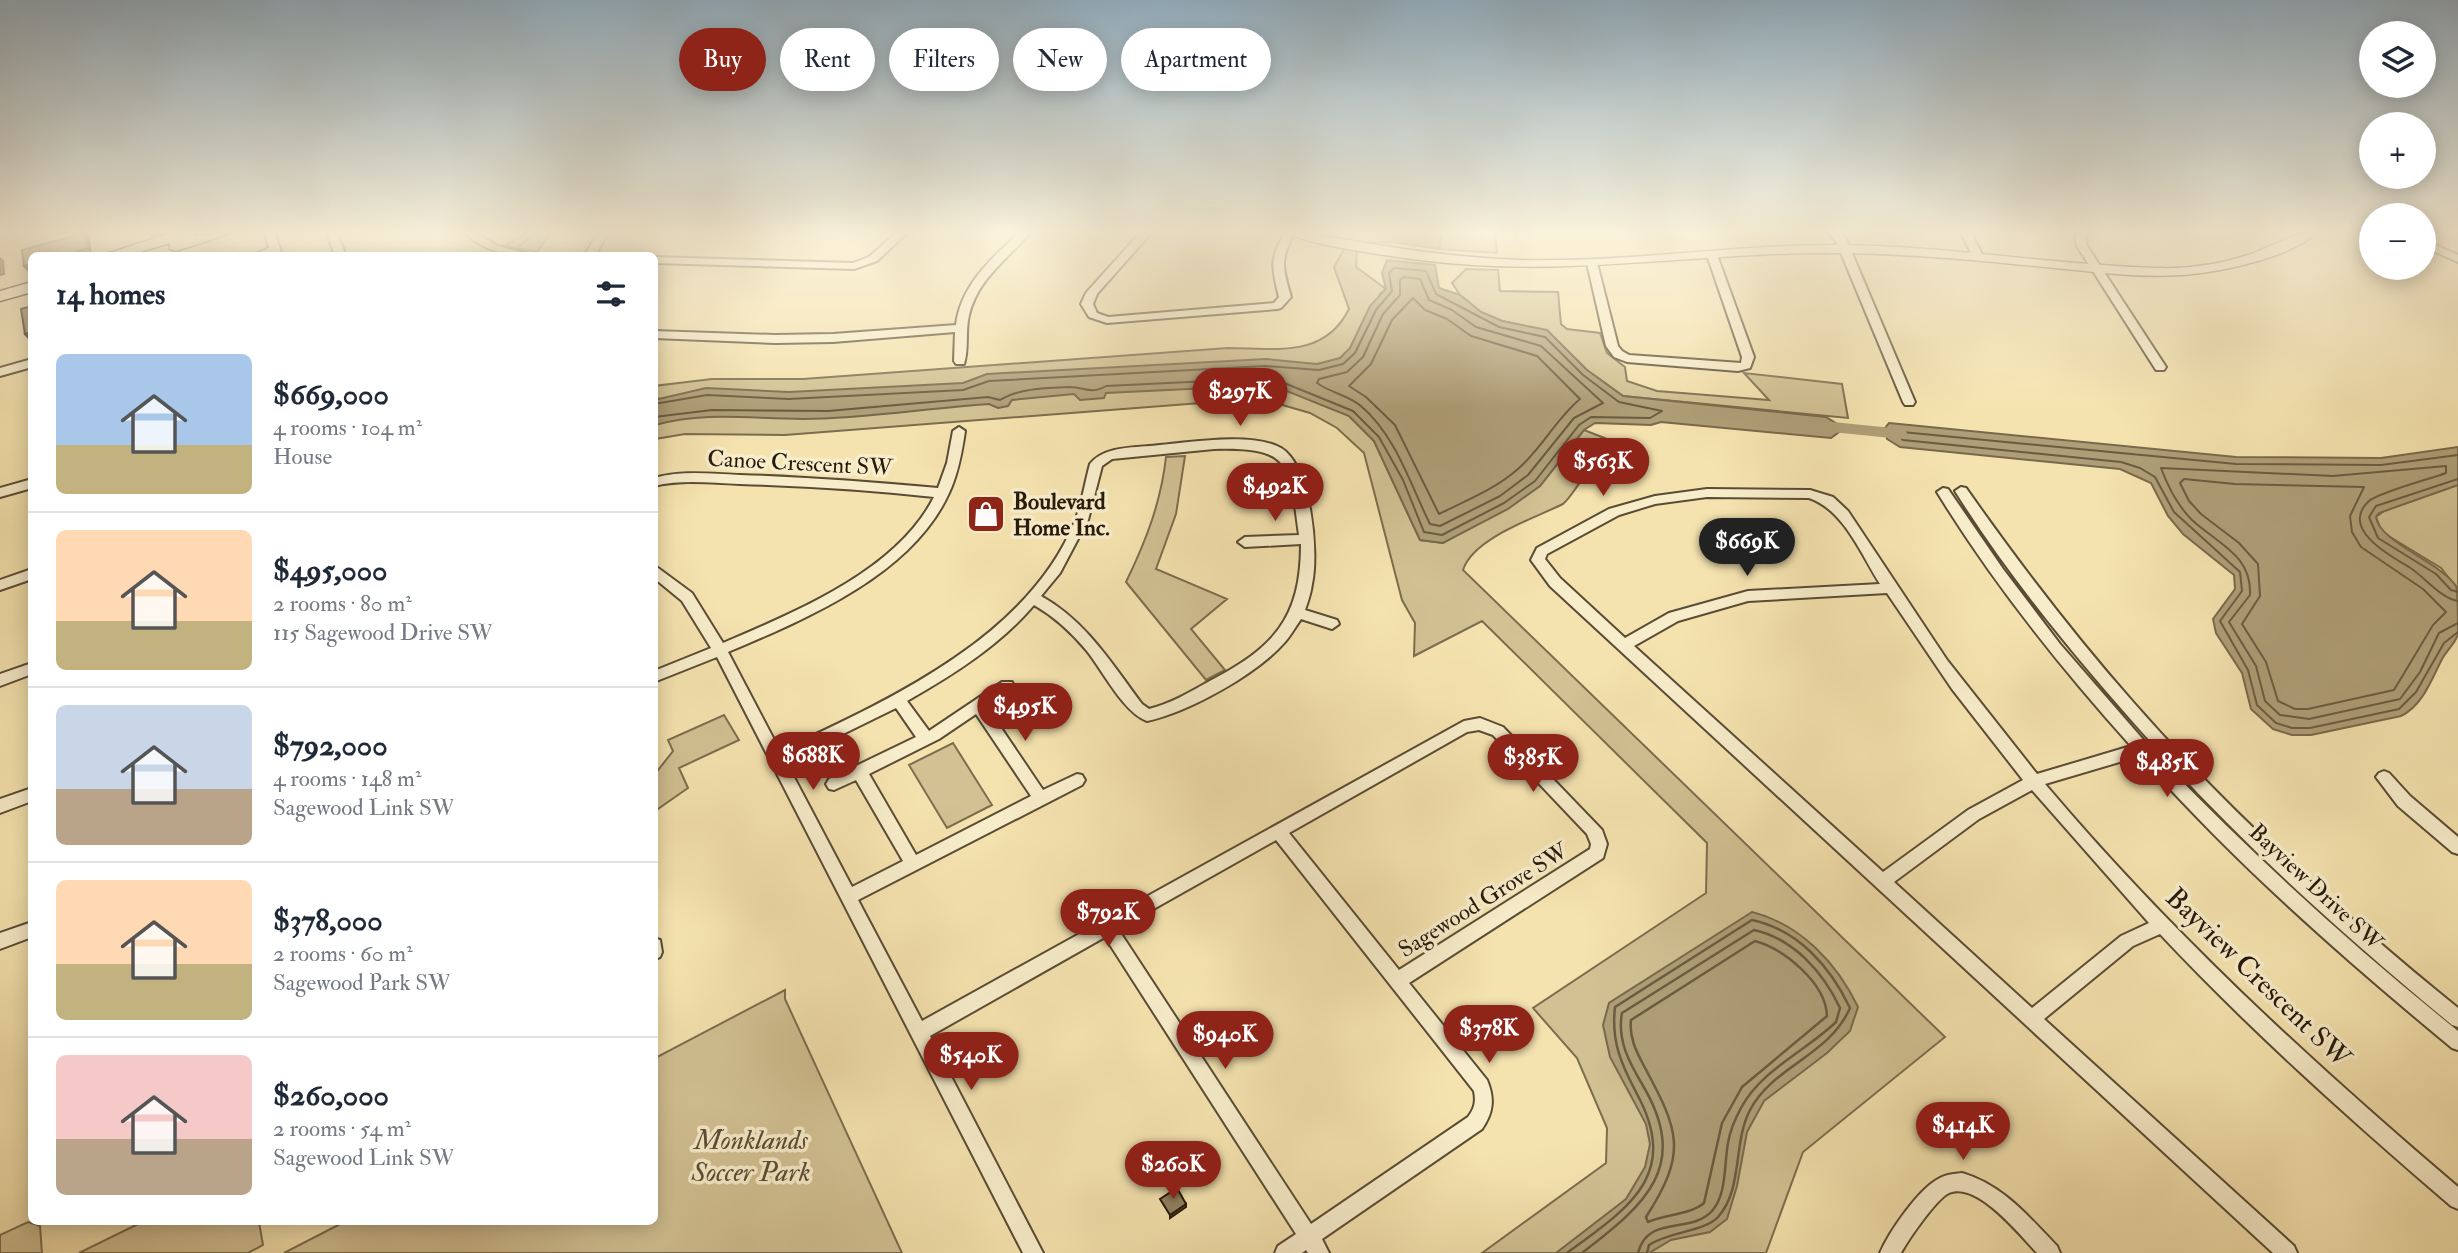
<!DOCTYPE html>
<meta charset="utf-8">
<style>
:root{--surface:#fff;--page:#f6f6f7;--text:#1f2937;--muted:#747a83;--line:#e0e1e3;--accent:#8f2418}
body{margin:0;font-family:"IM FELL Double Pica",serif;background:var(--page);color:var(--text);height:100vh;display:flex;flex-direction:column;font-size:26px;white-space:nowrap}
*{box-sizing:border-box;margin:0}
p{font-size:23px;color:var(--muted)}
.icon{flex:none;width:38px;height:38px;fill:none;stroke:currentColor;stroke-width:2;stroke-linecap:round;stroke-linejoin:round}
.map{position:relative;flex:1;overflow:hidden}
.details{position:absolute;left:28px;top:252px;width:630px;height:973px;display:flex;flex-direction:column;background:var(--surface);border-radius:10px;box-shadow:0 4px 18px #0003}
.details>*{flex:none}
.guide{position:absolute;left:679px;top:28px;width:665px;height:63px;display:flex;gap:14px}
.buttons{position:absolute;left:2359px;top:21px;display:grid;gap:14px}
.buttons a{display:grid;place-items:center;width:77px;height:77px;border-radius:50%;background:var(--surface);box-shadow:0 4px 18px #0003;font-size:35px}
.price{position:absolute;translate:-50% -60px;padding:0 16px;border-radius:24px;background:var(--accent);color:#fff;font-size:23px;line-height:46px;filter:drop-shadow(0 2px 4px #0008)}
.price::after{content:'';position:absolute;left:50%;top:42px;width:21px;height:16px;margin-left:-10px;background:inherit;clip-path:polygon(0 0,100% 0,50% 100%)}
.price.selected{background:#222;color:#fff}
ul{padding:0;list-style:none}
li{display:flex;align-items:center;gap:21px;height:175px;padding:0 28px}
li+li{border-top:2px solid var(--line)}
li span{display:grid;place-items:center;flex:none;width:196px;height:140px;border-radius:10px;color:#555}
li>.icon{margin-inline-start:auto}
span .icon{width:84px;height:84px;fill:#fffc;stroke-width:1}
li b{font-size:30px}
h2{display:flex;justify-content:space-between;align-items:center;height:84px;padding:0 28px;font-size:30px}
.pill{padding:0 24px;border-radius:32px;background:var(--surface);box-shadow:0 4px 18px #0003;font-size:24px;line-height:63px}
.pill.selected{background:var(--accent);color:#fff}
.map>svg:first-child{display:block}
</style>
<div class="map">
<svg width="2458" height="1253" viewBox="0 0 2458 1253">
<rect width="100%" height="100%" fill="#f5e3af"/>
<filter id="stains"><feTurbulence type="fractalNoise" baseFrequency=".00286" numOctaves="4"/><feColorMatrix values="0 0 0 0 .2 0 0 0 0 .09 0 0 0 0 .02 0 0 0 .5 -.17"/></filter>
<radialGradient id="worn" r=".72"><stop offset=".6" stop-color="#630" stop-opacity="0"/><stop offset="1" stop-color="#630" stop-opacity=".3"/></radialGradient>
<!-- green -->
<path fill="#d2c193" stroke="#7c6d4f" stroke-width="2" d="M527,233H550L537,252L504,246Z
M1353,233H1394L1392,242L1357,243L1356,267L1386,289L1380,294L1349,416L1374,441L1420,540L1443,543L1540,486L1584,430L1607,439C1595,456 1577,492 1563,504C1535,518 1473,538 1463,570L1945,1037L1803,1152L1766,1253H1482L1606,1163L1607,1128L1577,1058L1533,1008L1706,893L1707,843L1482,621L1414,656L1415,623L1402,600L1364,453L1337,428L1310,413L1272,402L1240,400L785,435L685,434L655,439L654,386L712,379H803L1228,348C1275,348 1324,359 1349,309L1334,267Z
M1442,233H1495L1497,253L1439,249Z
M1466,269L1498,270L1500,291L1558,292L1561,324L1567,329L1600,333L1607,353L1625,367L1627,381L1657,391L1769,400L1744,373L1842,384L1848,418L1623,396L1587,370L1547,331L1502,321L1481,312L1460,295L1452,283Z
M1185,456L1176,514L1156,569L1227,599L1191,629L1225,670L1206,680L1126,582C1146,541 1161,502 1166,457Z
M2458,485V590L2441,568L2382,532L2376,517L2384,511Z
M724,715L739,740L679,768L688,788L655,811V774L673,751L668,740Z
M953,743L992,805L947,828L909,765Z
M785,990V999L902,1253H284L344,1222H654L655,1058Z
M28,1222L40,1226L42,1253H0V1235Z
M142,1222H259L263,1245L248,1253H79Z"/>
<!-- water -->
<path fill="#af9e77" stroke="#79694c" stroke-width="2" d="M1394,233H1442L1439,249L1392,242Z
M1387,260L1435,265L1439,288L1460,295L1481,312L1502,321L1547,330L1587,370L1623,396L1826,417L1837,424L1839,432L1831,438L1661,422L1651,425L1595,423L1584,430L1540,486L1508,509L1443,543L1420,540L1374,441L1349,416L1272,385L1106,393L1104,398L1080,400L1074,394L1012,400L1008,406L998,408L989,404C927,408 864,419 803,419C750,419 707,411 655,425V396L659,399L706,388L789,392L963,383L987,374L1266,359L1317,364L1340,358L1350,348L1370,306L1386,289L1382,273Z
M1889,423L2236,457L2381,458L2458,447V485L2379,513L2376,517C2379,542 2439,561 2456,586C2458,594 2458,624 2458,634C2456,643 2445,652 2441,661C2431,681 2422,706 2401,716L2311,735H2292L2273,729L2251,709L2242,673L2216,633L2213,619L2235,589L2234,575L2183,534L2168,516L2151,483L2120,469L1900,447L1887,439L1885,428Z
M1752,912C1800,924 1837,963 1858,1007L1850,1031L1827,1053L1764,1101L1747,1132L1737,1186L1727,1219L1710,1232L1671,1240L1649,1253H1556L1626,1199L1645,1167L1650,1144L1646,1124L1610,1057L1603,1025L1609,1003Z"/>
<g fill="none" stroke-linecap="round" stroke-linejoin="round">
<!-- shore-far1 -->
<path stroke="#6b5c41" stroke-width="2" d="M1404,277L1420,279L1429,300L1452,310L1476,327L1541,346L1603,403L1574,418L1528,475L1500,496L1440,526L1430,524C1410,484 1396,436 1361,406C1348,395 1331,393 1317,383L1319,379L1347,372L1363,357L1383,314L1400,295V280Z
M1413,298L1425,310L1447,319L1471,336L1537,356L1580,399C1556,419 1542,448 1519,468C1496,489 1467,500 1439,514L1395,425L1366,397L1349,386L1371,364L1392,320Z
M654,404L707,395L789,399L963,390L989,381L1265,366L1319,370L1343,364L1355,353L1376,310L1392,291L1389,273L1394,268L1426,271L1436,294L1499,327L1545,337L1583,375L1619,402L1662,411L1650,418L1591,417L1579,425L1535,481L1504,503L1442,535L1424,532L1403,480L1379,437L1353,411L1272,378L1106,386C1091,395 1084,387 1070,387C1048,388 1019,388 1000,400L988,397L828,411L712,410L654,417
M2458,455L2381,465L2236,464L1902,432L1898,435L1903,440L2121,462L2140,468L2155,477L2174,512L2240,572L2242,591L2220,621L2248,670L2257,705L2276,723L2292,728H2310L2399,709L2416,692L2444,643L2458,632
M2184,479L2235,484L2364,487L2350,516L2352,532L2361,547L2423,589L2446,612L2433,625L2394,690L2308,709H2295L2278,701L2266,662L2242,624L2260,596L2258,564L2239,543L2201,514L2189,501L2180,483Z
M2458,479L2376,506L2369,517L2378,538L2436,574L2451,590L2458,592
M2458,601C2440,598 2425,577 2409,567C2390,556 2339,528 2369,501C2380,492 2430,479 2446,473V466L2333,476L2161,468C2168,487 2178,506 2192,520C2218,544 2252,555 2250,595L2229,622L2256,666L2265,701L2280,715L2309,719L2400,699L2420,672L2439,633L2458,623"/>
<!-- shore -->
<path stroke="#6b5c41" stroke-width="2.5" d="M1755,941C1784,949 1826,983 1827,1016L1742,1087L1722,1123L1704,1203C1690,1215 1665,1214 1648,1222L1646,1217C1688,1152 1679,1131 1644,1066C1636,1051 1629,1037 1631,1020Z
M1567,1253C1628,1208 1681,1176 1637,1094C1621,1064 1611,1041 1615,1007L1752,920C1798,930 1830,966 1850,1008C1829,1056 1773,1066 1750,1110C1733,1142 1743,1190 1718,1217C1704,1232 1670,1231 1649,1245L1647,1253
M1582,1253C1646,1204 1691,1166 1642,1084C1629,1062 1617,1040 1622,1013L1754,930C1794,939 1823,972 1840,1008L1836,1022C1806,1051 1761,1070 1741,1108C1735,1119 1730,1131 1728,1143C1724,1164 1727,1194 1712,1211C1690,1235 1648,1214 1638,1253"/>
<!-- stream -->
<path stroke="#79694c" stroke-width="2.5" d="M519,246L536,233"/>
<!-- canal -->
<path stroke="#af9e77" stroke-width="10" d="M1822,426L1902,434"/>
<defs>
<path id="minor" d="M327,233H337L346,256H335Z
M465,233H477L497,246L536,256C509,256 485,252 465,233Z
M598,233H608L595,256H584Z
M896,233H907L877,261L854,269L654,263V257L853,263L869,257Z
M1019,233H1030C1007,260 978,278 969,315C965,331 969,349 964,364H956L954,361L955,332L833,342L775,343L654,338V331L775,335L833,334L956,325C961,285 991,259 1019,233Z
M1140,233H1151L1097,294L1093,304L1097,313L1108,317L1274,303L1279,297C1272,268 1269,259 1285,233H1295C1279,259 1283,269 1291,297L1281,308L1277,309L1107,323L1089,317L1081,304L1086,293Z
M1828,233H1840L1846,239L1915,402L1913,405H1905L1903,402L1836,241Z
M1961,233H1971L1984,258L1983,260H1975Z
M2078,233H2089L2085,238L2087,246L2166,367L2164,370H2156L2077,246L2075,237Z
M267,234H275L276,236L282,256H252L269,248L266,236Z
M2424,240L2458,255V262L2424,247Z
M1712,252L1717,255L1754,357L1750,368L1738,371L1627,362L1614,357L1606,346L1587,263L1592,260L1597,263L1618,346L1622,351L1629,355L1741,363L1742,357L1707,255Z
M32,359V367L0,376V368Z
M959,427L965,431C962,452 958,474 949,493C912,575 806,619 728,652L780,751C887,701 1028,638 1075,521C1082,503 1085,482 1090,464C1105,445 1137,448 1160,445C1191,442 1253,432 1281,448C1311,466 1319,553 1312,584C1311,593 1308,601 1305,610L1337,620L1339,624L1332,629L1301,619C1296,626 1291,635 1285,642C1257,674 1189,712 1147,721C1124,713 1103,671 1087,651C1072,633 1055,617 1034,605C1000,645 953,675 907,701L929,731L1002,682H1012L1014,686L1012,690L987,707L1043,790L1077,774L1082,775L1085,780L1082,785L858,900L922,1021L1464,721L1480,718L1503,727L1602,830L1607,844L1603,858L1409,983L1487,1080C1495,1099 1493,1113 1482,1129L1322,1239L1329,1253H1308L1306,1250L1302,1253H1275L1278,1246L1296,1234L1105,937L930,1036L1043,1253H1023L717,657L654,682V671L711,648L682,601L654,578V565L692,593L723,643C795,612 897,571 934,497C870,490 805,486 740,484C711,483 683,479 654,486V478C683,470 711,474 740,475C806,477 872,482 938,488L947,463L953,431ZM1214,449C1292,447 1289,463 1299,535L1245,537L1238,542L1245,547L1301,544C1301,620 1273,648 1208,682C1190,692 1170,704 1149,709L1142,704C1112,664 1086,621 1041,596L1060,573L1088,520L1102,466L1112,459ZM896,708L916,737L829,779L826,784L829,789L834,790L856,780L903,861L852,887L786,762ZM976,714L1031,796L916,855L869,774L939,739ZM1479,730L1493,735L1587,834L1591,844L1590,849L1399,970L1289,833L1467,732ZM1276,840L1474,1091C1476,1101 1475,1108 1468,1117L1311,1224L1118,929Z
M32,479V488L0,497V488Z
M1961,487L1966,488C2018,562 2073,634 2133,702C2231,814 2342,914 2458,1008V1027L2452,1025C2348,939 2248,850 2158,750L2155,752L2166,765C2258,860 2355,948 2458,1031V1050L2452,1048C2342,957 2235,863 2140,756L2045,784C2170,932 2311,1062 2458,1187V1209L2451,1206C2350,1119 2251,1031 2160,934L2133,946L2044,1019L2294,1246L2297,1253H2273L1550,586L1531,560L1537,548L1609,509L1655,496L1707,489L1810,490L1833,497L1848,511L1947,660L2037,774L2131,746C2060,667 1993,583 1937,492L1943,488L1948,489L2003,569L2060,644L2146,743L2150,741C2080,663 2011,580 1955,491ZM1707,497L1809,498C1844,510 1861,554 1880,584L1748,591L1669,613L1625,638L1560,578L1545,559L1547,554L1619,515L1655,504ZM1887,593L1952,689L2023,780L1968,810L1883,872L1634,646L1678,621L1748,601ZM2032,790L2149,923L2121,936L2032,1008L1894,882L1979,819Z
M32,569V579L0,590V580Z
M32,663V674L0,686V674Z
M2384,771L2389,773L2410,796L2458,837V854L2452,852L2398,806L2376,777L2379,773Z
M32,788V801L0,813V799Z
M32,922V937L0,949V933Z
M654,938L660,940L662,952L660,957L654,960Z
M1962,1173C2003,1185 2028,1216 2057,1246L2060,1253H2037C2020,1235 1977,1181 1949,1193C1936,1199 1908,1240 1901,1253H1880C1889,1232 1919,1188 1940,1178C1947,1174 1954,1174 1962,1173Z"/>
<path id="tertiary" d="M1289,233C1320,233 1348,241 1378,245C1425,253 1472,258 1520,260C1627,263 1734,244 1842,245C1947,246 2052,265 2158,268C2189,269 2222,264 2251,254C2273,246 2292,233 2316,233C2290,258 2217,273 2181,275C2140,278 2097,272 2055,268C1985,261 1915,254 1844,253C1704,251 1570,278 1428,261C1404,258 1304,245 1289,233Z"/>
<path id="secondary" d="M171,233H197L195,236L232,233L176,251L170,249V243L127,256H100Z
M32,282V292L0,301V291Z"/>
</defs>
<!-- minor casing -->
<use href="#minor" stroke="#5a4c34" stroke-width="4"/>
<!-- tertiary casing -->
<use href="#tertiary" stroke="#5a4c34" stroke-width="3"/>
<!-- secondary casing -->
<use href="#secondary" stroke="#27190b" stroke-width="3"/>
<!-- minor -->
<use href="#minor" fill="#f8edcb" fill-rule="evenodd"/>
<!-- tertiary -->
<use href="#tertiary" fill="#f8edcb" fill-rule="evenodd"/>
<!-- secondary -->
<use href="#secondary" fill="#f8edcb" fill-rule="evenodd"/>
</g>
<!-- shaded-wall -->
<path fill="#665b43" stroke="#27190b" stroke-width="2" d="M85,233L88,237L91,253L81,256H62Z
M150,233H163L152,236Z
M0,258L3,261L4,274L0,275Z
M32,264V269L28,270L24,266Z
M32,332V342L25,334Z
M1186,1204V1207L1170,1218V1215Z"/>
<!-- building -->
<path fill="#928260" stroke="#27190b" stroke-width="2" d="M85,233L88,248L62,256H32V264L24,266L22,250Z
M32,306V332L25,334L21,309Z
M1177,1188L1186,1204L1170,1215L1160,1199Z"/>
<!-- sky -->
<linearGradient id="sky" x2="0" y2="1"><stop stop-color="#91abbb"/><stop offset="0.57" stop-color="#faf2db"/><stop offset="1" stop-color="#faf2db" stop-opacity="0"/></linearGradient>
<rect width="2458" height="408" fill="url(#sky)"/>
<!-- icons -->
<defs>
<symbol id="shop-square" viewBox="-11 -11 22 22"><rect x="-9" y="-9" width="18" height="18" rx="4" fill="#8f2418" stroke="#f8edcb"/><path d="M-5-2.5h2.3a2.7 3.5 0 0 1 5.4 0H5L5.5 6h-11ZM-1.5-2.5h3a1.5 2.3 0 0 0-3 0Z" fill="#fff"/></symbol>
</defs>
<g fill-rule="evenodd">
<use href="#shop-square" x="964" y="492" width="44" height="44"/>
</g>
<g text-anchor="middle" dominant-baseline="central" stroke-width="7" stroke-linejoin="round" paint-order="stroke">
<!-- street labels -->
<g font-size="23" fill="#27190b" stroke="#f8edcb">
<text transform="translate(800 463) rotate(3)">Canoe Crescent SW</text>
<text transform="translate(2316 887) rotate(43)">Bayview Drive SW</text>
<text transform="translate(1483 900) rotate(-32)">Sagewood Grove SW</text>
</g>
<!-- poi labels -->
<g font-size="23" font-weight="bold" fill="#27190b" stroke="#f8edcb" text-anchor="start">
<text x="1013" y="501">Boulevard<tspan x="1013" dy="26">Home Inc.</tspan></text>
</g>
<!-- near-street labels -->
<g font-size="28" fill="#27190b" stroke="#f8edcb">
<text transform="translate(2258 978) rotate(44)">Bayview Crescent SW</text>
</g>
<!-- near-park labels -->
<g font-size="28" font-style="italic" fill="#5a4b34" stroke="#f8edcb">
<text x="751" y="1140">Monklands<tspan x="751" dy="32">Soccer Park</tspan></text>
</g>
</g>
<rect width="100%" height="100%" filter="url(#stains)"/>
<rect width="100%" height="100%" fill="url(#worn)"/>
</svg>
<div class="buttons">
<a><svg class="icon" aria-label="layers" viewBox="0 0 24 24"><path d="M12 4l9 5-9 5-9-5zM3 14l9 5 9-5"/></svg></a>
<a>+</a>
<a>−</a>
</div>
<b class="price" style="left:1240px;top:428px">$297K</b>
<b class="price" style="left:1603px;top:498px">$563K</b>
<b class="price" style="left:1275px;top:523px">$492K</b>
<b class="price selected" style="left:1747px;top:578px">$669K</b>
<b class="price" style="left:1025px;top:743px">$495K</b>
<b class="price" style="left:813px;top:792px">$688K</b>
<b class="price" style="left:1533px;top:794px">$385K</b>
<b class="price" style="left:2167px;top:799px">$485K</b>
<b class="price" style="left:1108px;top:949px">$792K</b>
<b class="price" style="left:1489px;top:1065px">$378K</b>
<b class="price" style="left:1225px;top:1071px">$940K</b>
<b class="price" style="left:971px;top:1092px">$540K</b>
<b class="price" style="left:1963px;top:1162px">$414K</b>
<b class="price" style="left:1173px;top:1201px">$260K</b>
<div class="guide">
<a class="pill selected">Buy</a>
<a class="pill">Rent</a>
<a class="pill">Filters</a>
<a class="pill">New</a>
<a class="pill">Apartment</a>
</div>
<section class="details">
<h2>14 homes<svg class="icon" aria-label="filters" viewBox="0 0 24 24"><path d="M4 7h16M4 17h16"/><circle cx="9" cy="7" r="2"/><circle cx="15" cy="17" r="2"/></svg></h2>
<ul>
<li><span style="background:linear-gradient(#a9c7e8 65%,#c2b280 0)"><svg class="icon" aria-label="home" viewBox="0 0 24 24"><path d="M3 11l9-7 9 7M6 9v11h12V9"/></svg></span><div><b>$669,000</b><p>4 rooms · 104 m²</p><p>House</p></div></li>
<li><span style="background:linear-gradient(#ffd9b3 65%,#c2b280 0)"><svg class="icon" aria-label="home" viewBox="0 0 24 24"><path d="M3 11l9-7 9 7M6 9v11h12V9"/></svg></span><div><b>$495,000</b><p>2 rooms · 80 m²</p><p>115 Sagewood Drive SW</p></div></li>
<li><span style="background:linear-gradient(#c9d6e8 60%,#b9a48a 0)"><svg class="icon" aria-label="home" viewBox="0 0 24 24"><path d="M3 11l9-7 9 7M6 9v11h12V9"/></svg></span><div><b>$792,000</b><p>4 rooms · 148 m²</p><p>Sagewood Link SW</p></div></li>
<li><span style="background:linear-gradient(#ffd9b3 60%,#c2b280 0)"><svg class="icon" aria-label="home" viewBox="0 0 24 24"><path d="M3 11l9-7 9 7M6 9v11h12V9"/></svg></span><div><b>$378,000</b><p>2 rooms · 60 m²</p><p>Sagewood Park SW</p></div></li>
<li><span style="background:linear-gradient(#f6c9c9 60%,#b9a48a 0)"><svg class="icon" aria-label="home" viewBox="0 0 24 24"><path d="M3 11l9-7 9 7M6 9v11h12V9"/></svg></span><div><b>$260,000</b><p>2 rooms · 54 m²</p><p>Sagewood Link SW</p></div></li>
</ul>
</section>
</div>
